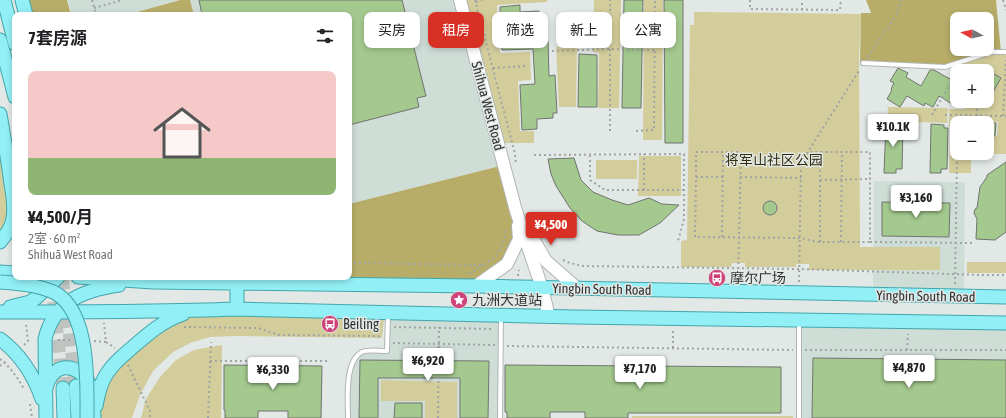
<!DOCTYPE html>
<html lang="zh">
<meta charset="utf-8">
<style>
:root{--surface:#fff;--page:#f2f2f2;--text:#202124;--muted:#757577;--accent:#d93025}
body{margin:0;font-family:"Asap Condensed","Noto Sans SC",sans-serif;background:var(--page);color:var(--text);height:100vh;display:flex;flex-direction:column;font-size:15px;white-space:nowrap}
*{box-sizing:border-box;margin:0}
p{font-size:13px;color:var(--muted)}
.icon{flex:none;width:22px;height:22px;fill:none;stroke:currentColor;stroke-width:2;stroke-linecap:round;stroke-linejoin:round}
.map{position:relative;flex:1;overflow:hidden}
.side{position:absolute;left:12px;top:12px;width:340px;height:268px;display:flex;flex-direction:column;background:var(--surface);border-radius:8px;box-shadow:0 2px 6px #0003}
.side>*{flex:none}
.banner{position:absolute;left:364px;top:12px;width:380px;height:36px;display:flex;gap:8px}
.needle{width:26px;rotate:278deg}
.controls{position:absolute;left:950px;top:12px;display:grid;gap:8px}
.controls a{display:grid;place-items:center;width:44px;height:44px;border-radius:8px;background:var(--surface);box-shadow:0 2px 6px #0003;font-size:20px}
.price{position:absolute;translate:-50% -34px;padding:0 9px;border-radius:4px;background:#fff;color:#222;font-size:13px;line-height:26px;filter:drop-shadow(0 1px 2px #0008)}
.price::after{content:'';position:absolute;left:50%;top:24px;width:12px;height:9px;margin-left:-6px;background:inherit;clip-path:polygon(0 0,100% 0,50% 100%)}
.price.current{background:var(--accent);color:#fff}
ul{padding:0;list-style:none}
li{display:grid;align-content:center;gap:8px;height:212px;padding:0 16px}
li span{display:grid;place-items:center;height:124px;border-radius:8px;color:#555}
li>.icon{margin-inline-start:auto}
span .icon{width:72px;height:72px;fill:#fffc;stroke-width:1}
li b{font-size:17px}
h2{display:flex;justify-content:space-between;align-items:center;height:48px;padding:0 16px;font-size:17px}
.pill{padding:0 14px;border-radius:8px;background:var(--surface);box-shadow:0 2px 6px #0003;font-size:14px;line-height:36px}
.pill.current{background:var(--accent);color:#fff}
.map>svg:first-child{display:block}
</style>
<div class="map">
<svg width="1006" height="418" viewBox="0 0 1006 418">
<rect width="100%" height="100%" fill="#e2e8e5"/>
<!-- built -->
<path fill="#cfddd7" d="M68,0H178L124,15H72Z
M190,0H458L502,165L349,204V15H194Z
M874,181L965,182L964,296L873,294Z
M389,313L501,316L499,418H348V398L352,364L362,353L387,351Z
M800,321L1006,324V418H799Z"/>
<!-- green -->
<path fill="#d3cc9b" d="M464,0H547V2L497,5L500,53L530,52L531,80L518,81L520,131H534V143H502Z
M594,0H621L619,108H598L599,53L593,52Z
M644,0H663L662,140H643Z
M694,12L861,14L859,56L860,247H940V270H809V264H796V267H745V263H732L731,267H681V241L687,240L690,25H694Z
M556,47H577L576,107H559Z
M991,54L1006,55V154H991L992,136H997L998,122L981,120V123H957V127H949V109H964L969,101H987V71H969L958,65Z
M888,107L948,108L947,123L887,121Z
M0,117L14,206L0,241Z
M950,129H957V153H971V173H949Z
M639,156H681V196H638Z
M596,160H637V179H596Z
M967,262H1006V273H967Z
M191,314L384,317L382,338L233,336L210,337L190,343L173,352L153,371L140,395L132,418H99L105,390L114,371L153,335Z
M222,345L221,418H141L146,399L160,377L176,360L194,350Z
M381,380L457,382V418H425V401H381Z
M632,416H793V418H632Z"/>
<!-- forest -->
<path fill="#b7ad69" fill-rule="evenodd" d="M22,0H67L71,15H26Z
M180,0H190L194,15H126Z
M866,0H996L1001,52H991L945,67L860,63L861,13H871ZM957,19H987V49H957Z
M504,165L518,239L507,264L475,286L188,277H349V204Z"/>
<!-- building -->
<path fill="#a4c98e" stroke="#717470" d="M199,0H402L426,96L417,98L419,107L349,125V15H202Z
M624,0H643L641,108H622Z
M664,0H683V143H665Z
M520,5V12L539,11L541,42L548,41L549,76L555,75L557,113H553V118L537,119V129L522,130L520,85L535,84L533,49L502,50L500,7Z
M579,54L597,55V107H578Z
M898,68L908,73L906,77L921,86L930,70H934L957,83V107L939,96L933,107L925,103L924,106L907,96L900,107L887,99L892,90L891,89L894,83L890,81Z
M987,70L1001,78L993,92L987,88Z
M987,122L996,123L995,136L987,135Z
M886,123L899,124V128H903L902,169H896V173H884Z
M931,124L944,125V128H948L947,169H941V173H930Z
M574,158L581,180L593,192L612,200L628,205L649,198L662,204L679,205L660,223L639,235H618L597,231L582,221L570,208L556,186L551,174L548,159Z
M1006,162V232L995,240L976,239L977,219L974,213L975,209L977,208L980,187L987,177V175Z
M763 208a7 7 0 1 1 14 0a7 7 0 1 1-14 0Z
M882,202L950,203L949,237L882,236Z
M813,358L1006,360V418H812Z
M360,360L489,361L488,418H460V378H378V418H359Z
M224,365L322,366L321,418H288V411H258V418H225V410H224Z
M505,365L781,367V413H628V418H585V412H550V418H507V412H505Z
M395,403H422V418H394Z"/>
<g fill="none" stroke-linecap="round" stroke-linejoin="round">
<!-- primary-tunnel -->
<path stroke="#bfc4c1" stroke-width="13" stroke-dasharray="13 6" stroke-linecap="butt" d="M62,277L76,386
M51,283L53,295L63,388"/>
<defs>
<path id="lane" d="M863,63L945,67L991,52H1006
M348,418C348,401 344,361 362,352C369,349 379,351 387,351L388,315
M500,418L501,316
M799,418V322"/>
<path id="secondary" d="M460,0L516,211L542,288L549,317
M528,230L546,261L578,289
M476,286L507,264L519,239L518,226"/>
<path id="primary" d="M4,0L15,44
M22,0L26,15
M0,40L15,97
M0,114C4,137 8,161 11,184C13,195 15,207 13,218C12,227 6,235 0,242
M0,272L15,273
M27,277L40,283L48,289
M78,277L153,282L476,286L1006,297
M237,283V309
M10,307L30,302L36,298L58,277
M0,312C79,312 158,312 237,309L575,317L1006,323
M0,339C20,354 34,376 42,399
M76,386L78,418
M46,388C53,361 78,362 90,385
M63,388L64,418
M93,394L94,418
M96,406C98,394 101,381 108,372C115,361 125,354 134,346C149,333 164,320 183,314
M46,418L45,339C54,301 84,290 119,285"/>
</defs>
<!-- lane casing -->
<use href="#lane" stroke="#b0b5b3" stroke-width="6"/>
<!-- secondary casing -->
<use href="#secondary" stroke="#b0b5b3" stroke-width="14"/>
<!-- primary casing -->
<use href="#primary" stroke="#41a6ac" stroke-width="15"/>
<!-- path -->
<path stroke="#a0a4a2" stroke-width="2" stroke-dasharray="2 3" stroke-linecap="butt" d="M92,0L96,15
M475,0L515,154L516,164
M750,0V9L840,10L841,0
M1003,0L1006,10
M476,2L482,0
M94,8L123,0
M802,10V0
M552,51L610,49L654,50
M868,57L897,14L901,0
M493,68L528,66
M978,71V64
M932,115L957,72
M945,115L1006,116
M977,116V101
M1003,116L1006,60
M958,123V115
M610,131V0
M636,131L654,130L655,0
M534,155L684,154V219L678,241
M590,155V180L605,190H684
M696,177V152H741L738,281
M723,177H696L695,237L800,238L818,242H870V152H807
M740,177L801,178
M820,180L870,179
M644,190V154
M722,237L723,152
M820,242V152
M841,242L842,152
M870,242L972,243
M563,260L570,263L583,266L799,269L981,275H1006
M349,263L483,265C498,257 503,247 506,231
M469,274L483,265
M518,276L519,270
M799,282L801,163L860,69
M955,284L957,153
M184,327L258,328L279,335L378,336L380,338
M394,327L494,329
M58,340H71
M94,341L106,342L104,323
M106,342L115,348
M393,343L495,345
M24,345L28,341L26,324
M507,346L793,350
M673,348V330
M805,350H1006
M907,350L908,334
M0,359C11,368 17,377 24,389
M210,361H330
M128,365L150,411V418
M0,366L7,360
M30,404L32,418
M208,418L211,342
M438,418L439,327"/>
<!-- lane -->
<use href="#lane" stroke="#fff" stroke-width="4"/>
<!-- secondary -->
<use href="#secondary" stroke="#fff" stroke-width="12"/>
<!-- primary -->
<use href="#primary" stroke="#92eff5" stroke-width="13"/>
<defs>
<path id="primary-bridge" d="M0,282C15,283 44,286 57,294C90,315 87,384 87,418"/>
</defs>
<!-- primary-bridge casing -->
<use href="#primary-bridge" stroke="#41a6ac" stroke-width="15" stroke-linecap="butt"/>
<!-- primary-bridge -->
<use href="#primary-bridge" stroke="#92eff5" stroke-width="13"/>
</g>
<!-- icons -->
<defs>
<symbol id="bus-disc" viewBox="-11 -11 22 22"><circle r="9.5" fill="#ce4378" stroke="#e2e8e5"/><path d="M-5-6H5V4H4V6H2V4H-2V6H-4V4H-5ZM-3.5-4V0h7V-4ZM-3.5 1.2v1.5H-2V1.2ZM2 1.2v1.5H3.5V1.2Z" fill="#fff"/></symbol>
<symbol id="sight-disc" viewBox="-11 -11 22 22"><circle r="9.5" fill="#ce4378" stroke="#e2e8e5"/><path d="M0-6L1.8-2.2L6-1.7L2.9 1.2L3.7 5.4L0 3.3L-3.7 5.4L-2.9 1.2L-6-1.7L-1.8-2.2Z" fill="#fff"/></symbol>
</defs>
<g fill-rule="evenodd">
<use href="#bus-disc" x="707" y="268" width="20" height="20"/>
<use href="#sight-disc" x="449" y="290" width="20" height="20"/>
<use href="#bus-disc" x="320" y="314" width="20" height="20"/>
</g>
<g text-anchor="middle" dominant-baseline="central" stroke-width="3" stroke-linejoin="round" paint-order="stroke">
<!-- street labels -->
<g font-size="14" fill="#313332" stroke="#e2e8e5">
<text transform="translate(488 106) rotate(75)">Shihua West Road</text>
<text transform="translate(602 289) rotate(1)">Yingbin South Road</text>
<text transform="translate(926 296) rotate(1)">Yingbin South Road</text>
</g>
<!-- park labels -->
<g font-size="14" fill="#322d0e" stroke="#e2e8e5">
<text x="774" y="160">将军山社区公园</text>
</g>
<!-- poi labels -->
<g font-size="14" fill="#313332" stroke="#e2e8e5" text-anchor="start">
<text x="730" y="278">摩尔广场</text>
<text x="472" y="300">九洲大道站</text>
<text x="343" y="324">Beiling</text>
</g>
</g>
</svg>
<div class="controls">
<a><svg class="needle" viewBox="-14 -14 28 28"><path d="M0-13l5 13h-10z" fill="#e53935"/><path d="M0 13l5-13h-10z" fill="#757577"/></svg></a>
<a>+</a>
<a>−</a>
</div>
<b class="price" style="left:893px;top:148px">¥10.1K</b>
<b class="price" style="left:916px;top:219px">¥3,160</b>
<b class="price current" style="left:551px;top:246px">¥4,500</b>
<b class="price" style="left:428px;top:382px">¥6,920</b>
<b class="price" style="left:909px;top:389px">¥4,870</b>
<b class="price" style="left:640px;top:390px">¥7,170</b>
<b class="price" style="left:273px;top:391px">¥6,330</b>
<div class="banner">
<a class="pill">买房</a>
<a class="pill current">租房</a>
<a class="pill">筛选</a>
<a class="pill">新上</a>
<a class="pill">公寓</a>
</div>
<section class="side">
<h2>7套房源<svg class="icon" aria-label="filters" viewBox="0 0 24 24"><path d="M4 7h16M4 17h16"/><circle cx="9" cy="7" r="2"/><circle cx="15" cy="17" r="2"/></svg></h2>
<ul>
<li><span style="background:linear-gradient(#f6c9c9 70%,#8fb573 0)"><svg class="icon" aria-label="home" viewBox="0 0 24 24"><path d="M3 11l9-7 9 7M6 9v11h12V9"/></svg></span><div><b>¥4,500/月</b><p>2室 · 60 m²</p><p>Shíhuā West Road</p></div></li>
</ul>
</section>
</div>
